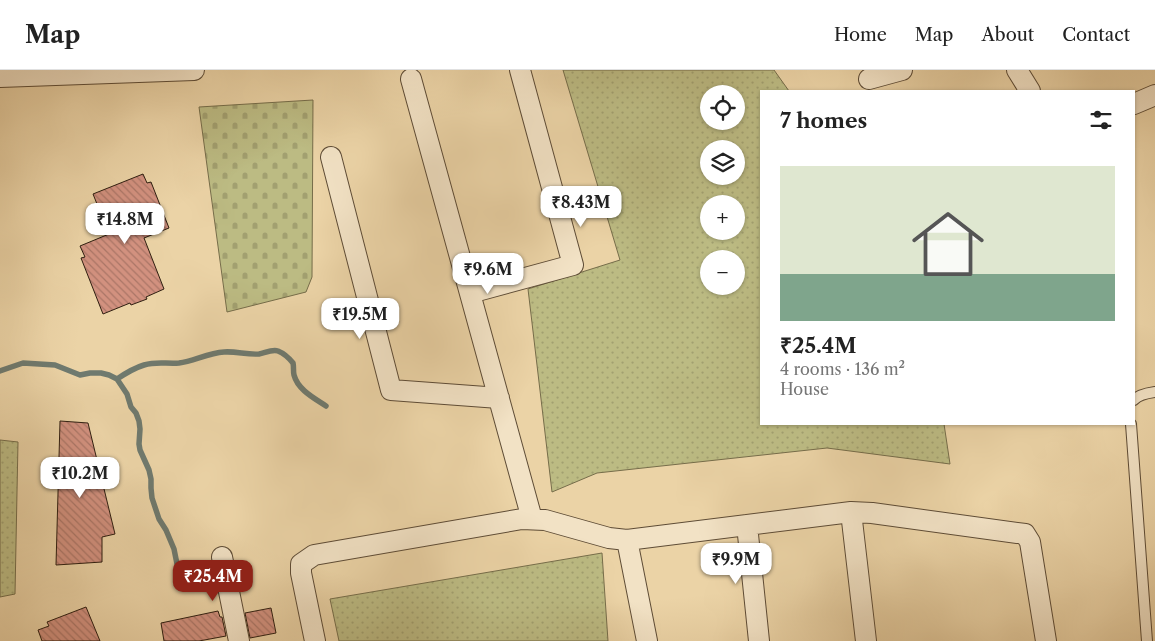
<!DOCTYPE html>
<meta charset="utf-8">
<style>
:root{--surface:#fff;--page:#f2f2f2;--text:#222;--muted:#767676;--line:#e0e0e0;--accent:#8f2418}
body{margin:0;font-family:"Libre Caslon Text",serif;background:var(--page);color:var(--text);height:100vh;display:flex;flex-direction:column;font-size:19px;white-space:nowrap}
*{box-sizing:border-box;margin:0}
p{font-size:16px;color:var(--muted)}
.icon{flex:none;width:28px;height:28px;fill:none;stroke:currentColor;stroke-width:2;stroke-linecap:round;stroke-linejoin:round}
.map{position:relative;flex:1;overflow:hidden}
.side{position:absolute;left:760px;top:20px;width:375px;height:335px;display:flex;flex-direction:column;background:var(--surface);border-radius:0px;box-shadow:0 1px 4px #0004}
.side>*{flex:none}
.controls{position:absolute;left:700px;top:15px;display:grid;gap:10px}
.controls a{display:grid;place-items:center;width:45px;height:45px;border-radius:50%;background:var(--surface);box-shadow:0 1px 4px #0004;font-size:25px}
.price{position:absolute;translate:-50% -42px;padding:0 11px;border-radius:10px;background:#fff;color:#222;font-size:16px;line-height:32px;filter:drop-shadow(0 1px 2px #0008)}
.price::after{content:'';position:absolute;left:50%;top:30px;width:15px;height:11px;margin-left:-8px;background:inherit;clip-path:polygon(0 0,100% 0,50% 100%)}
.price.selected{background:var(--accent);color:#fff}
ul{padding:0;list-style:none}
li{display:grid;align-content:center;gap:10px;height:265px;padding:0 20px}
li span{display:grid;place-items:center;height:155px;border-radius:0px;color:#555}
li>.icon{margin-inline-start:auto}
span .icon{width:90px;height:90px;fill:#fffc;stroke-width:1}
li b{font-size:21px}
h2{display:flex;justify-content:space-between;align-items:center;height:60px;padding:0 20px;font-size:21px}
header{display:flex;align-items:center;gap:30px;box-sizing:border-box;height:70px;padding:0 25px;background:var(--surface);border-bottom:1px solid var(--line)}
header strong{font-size:24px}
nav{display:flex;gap:28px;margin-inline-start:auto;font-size:18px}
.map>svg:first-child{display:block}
</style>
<header>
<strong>Map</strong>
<nav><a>Home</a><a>Map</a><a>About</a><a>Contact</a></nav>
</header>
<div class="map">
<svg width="1155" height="571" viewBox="0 0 1155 571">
<defs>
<pattern id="grass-dots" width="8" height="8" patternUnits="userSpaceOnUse" patternTransform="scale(1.25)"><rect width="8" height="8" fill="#bcbb83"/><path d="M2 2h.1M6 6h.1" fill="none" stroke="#a2a070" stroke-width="1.8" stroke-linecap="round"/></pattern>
<pattern id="cemetery-stones" width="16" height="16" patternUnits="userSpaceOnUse" patternTransform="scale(1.25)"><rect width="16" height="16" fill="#bcbb83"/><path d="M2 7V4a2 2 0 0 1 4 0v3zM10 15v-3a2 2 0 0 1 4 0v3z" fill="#a2a070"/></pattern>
<pattern id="building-back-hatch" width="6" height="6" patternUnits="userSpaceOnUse" patternTransform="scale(1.25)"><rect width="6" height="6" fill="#d2917f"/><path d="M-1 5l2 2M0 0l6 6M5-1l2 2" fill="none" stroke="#ab7667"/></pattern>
</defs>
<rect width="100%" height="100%" fill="#ebd3a6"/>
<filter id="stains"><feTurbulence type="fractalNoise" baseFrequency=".004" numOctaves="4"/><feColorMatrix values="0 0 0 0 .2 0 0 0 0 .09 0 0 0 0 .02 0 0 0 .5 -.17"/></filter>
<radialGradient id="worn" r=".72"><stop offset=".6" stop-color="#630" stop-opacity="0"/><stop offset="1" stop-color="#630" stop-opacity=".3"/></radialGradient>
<!-- grass -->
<path fill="url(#grass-dots)" stroke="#766d4a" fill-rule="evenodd" d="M563,0H774L789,21H761V354H944L950,394L827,378L597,403L552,422L528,219L620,190ZM709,24H736V51H709ZM709,79H736V106H709ZM709,134H736V161H709ZM709,189H736V216H709Z
M0,370L18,372L15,524L0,527Z
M602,483L608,571H339L330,529Z"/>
<!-- cemetery -->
<path fill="url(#cemetery-stones)" stroke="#766d4a" d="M313,30L312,207L306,222L227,242L199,37Z"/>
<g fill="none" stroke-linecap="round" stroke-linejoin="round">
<!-- stream -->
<path stroke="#6f7a6f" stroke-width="5.5" d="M0,301L23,293L55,295L80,305L90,303H101L109,305L117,309L127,324L131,337L136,343L139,351L140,359L139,374L140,380L149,400L151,409V418L152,428L159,449L166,460L174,479L177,494L178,508
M117,309C126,303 134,298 144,295C157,291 166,294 179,293C194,291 208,283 224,282C236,281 247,285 259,284C265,283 272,279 278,281C283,283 289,288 293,293C294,297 293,301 294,305C298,320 314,328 326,336"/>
</g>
<!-- building -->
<path fill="url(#building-back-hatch)" stroke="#2f1f11" d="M143,104L147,113L151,112L169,158L144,168L164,219L146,227L147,229L131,235L130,233L103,244L81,188L85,187L80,176L109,164L93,124Z
M60,351L88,353L115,464L102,467V492L56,495Z
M86,537L100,571H42L38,560L49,556L47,552Z
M271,538L276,563L250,568L245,543Z
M218,541L220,547H222L226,566L199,571H164L161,553Z"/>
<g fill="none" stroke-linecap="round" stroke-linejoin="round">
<defs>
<path id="service" d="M1134,330C1138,325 1148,323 1155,322
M1131,354L1147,571"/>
<path id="minor" d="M1017,0L1030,21
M0,7L194,0
M411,9L532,449
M869,9L902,0
M1134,34L1155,25
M331,87L391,320L499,328
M470,223L573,195L520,0
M851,442L866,571
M747,455L759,571
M627,470L647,571
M222,487L239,571
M315,571L301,503V494L314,485L522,449L545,450L609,468L627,470L851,442L872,443L1025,464L1030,472L1046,571"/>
</defs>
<!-- service casing -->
<use href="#service" stroke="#5e4c36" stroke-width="12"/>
<!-- minor casing -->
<use href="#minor" stroke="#5e4c36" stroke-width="22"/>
<!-- service -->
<use href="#service" stroke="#f2e2c5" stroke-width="10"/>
<!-- minor -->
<use href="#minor" stroke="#f2e2c5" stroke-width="20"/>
</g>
<rect width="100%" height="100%" filter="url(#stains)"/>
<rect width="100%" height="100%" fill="url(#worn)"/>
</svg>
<div class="controls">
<a><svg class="icon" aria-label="locate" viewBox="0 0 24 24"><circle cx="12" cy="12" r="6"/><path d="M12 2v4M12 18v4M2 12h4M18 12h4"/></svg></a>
<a><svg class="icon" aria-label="layers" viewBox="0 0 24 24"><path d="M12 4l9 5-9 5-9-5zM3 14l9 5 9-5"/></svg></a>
<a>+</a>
<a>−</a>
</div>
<b class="price" style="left:581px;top:158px">₹8.43M</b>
<b class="price" style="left:125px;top:175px">₹14.8M</b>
<b class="price" style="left:488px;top:225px">₹9.6M</b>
<b class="price" style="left:360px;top:270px">₹19.5M</b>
<b class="price" style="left:80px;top:429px">₹10.2M</b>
<b class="price" style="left:736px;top:515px">₹9.9M</b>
<b class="price selected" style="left:213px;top:532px">₹25.4M</b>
<section class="side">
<h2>7 homes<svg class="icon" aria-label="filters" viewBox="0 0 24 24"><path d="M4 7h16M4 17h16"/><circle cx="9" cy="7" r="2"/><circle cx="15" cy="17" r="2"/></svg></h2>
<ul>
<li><span style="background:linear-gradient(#dfe7d0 70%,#7fa58c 0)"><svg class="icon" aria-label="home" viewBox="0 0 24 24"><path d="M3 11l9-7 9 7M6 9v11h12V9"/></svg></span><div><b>₹25.4M</b><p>4 rooms · 136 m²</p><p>House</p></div></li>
</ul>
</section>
</div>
